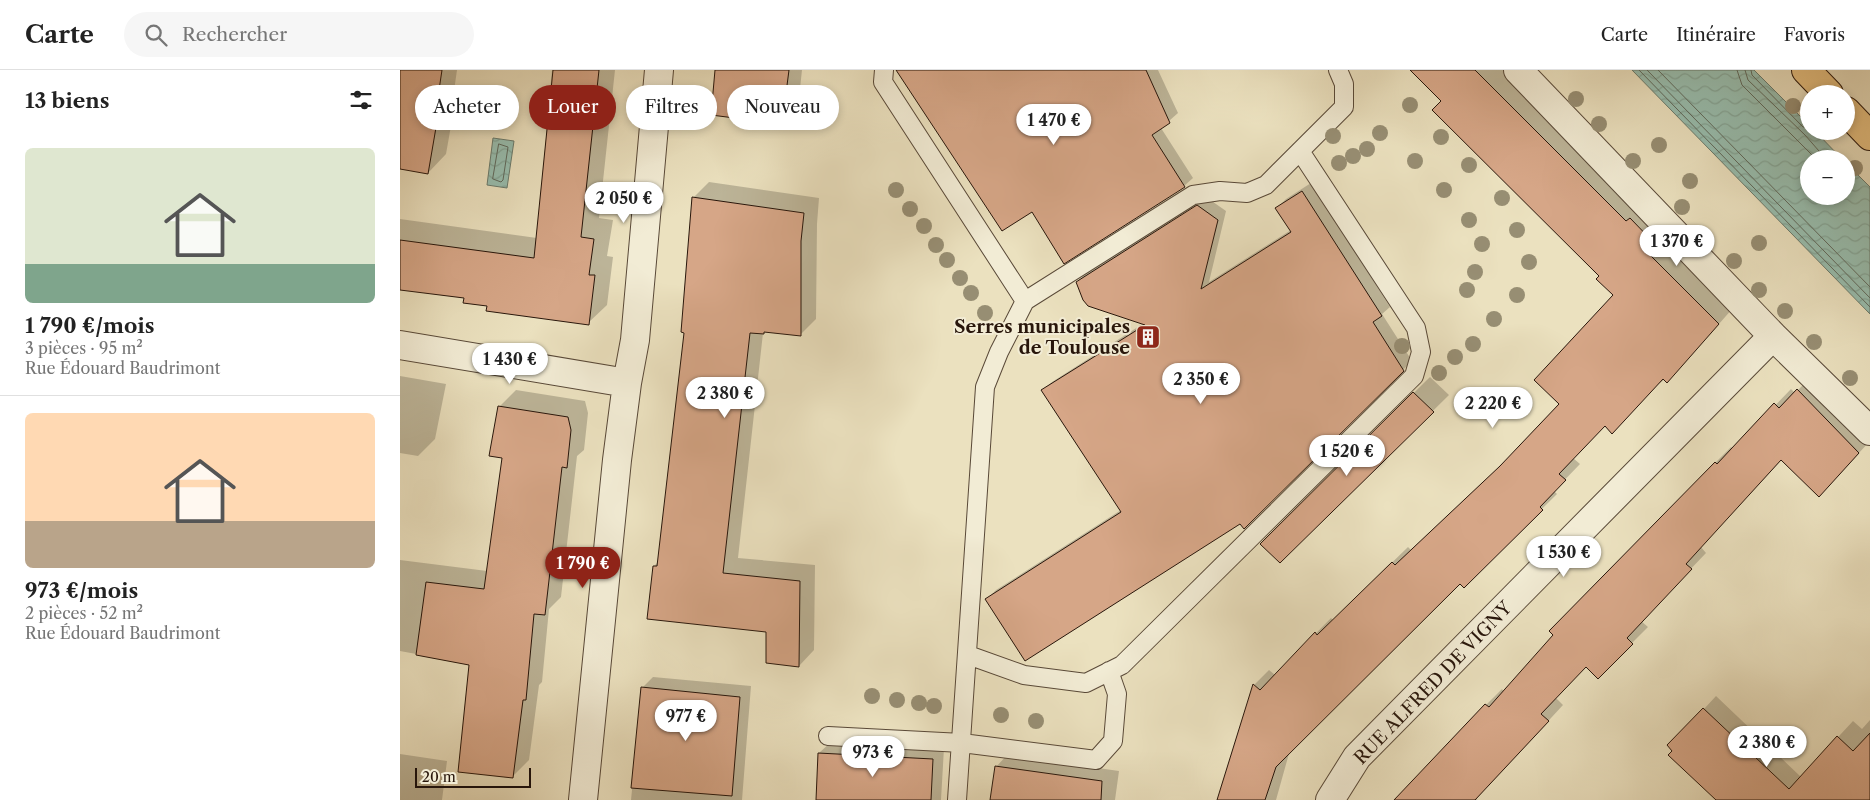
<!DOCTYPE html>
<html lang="fr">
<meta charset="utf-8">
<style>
:root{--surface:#fff;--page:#f6f6f6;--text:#222;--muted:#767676;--line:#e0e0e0;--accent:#8f2418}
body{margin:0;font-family:"Libre Caslon Text",serif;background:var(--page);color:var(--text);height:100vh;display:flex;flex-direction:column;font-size:19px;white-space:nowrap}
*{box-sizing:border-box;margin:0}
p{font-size:16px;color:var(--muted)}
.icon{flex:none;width:28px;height:28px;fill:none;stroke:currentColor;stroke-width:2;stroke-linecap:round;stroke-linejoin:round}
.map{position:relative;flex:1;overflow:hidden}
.details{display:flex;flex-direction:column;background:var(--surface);width:400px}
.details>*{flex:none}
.hud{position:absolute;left:15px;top:15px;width:475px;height:45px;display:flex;gap:10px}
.fabs{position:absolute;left:1400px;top:15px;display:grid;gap:10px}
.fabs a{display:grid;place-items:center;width:55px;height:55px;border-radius:50%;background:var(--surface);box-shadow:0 2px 8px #0003;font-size:25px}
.scale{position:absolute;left:15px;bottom:12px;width:116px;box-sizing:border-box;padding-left:5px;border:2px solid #28160b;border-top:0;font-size:14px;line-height:18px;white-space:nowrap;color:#28160b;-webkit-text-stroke:4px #f2ecd5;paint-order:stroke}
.price{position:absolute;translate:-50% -42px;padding:0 11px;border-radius:18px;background:#fff;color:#222;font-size:16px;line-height:32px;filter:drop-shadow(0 1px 2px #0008)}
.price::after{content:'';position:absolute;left:50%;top:30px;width:15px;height:11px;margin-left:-8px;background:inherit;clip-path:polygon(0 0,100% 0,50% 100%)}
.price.selected{background:var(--accent);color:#fff}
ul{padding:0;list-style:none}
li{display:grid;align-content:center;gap:10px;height:265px;padding:0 25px}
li+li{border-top:1px solid var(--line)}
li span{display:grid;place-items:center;height:155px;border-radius:8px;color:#555}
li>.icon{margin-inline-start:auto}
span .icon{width:90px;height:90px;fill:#fffc;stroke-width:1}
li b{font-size:21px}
h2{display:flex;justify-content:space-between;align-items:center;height:60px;padding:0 25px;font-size:21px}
.pill{padding:0 18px;border-radius:22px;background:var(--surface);box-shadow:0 2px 8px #0003;font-size:18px;line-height:45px}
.pill.selected{background:var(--accent);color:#fff}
header{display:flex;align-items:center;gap:30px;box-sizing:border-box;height:70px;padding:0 25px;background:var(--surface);border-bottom:1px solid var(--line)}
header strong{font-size:24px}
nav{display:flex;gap:28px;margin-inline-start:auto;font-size:18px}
.search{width:350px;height:45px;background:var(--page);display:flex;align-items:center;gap:12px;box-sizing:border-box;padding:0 18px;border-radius:28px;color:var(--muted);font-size:19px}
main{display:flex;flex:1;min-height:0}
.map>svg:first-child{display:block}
</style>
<header>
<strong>Carte</strong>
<div class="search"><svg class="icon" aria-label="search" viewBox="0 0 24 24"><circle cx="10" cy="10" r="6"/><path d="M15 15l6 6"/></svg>Rechercher</div>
<nav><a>Carte</a><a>Itinéraire</a><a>Favoris</a></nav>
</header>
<main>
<section class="details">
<h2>13 biens<svg class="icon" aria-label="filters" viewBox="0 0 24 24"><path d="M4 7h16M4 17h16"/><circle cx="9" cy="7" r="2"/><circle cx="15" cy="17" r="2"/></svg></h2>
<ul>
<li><span style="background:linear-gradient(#dfe7d0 75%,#7fa58c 0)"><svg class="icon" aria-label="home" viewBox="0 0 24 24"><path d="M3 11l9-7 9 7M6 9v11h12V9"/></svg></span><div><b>1 790 €/mois</b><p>3 pièces · 95 m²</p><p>Rue Édouard Baudrimont</p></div></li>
<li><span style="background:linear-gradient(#ffd9b3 70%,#b9a48a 0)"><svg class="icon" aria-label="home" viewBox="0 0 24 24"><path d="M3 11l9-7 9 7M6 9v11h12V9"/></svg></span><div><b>973 €/mois</b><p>2 pièces · 52 m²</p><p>Rue Édouard Baudrimont</p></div></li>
</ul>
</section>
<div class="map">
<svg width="1470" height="730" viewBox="0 0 1470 730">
<defs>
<pattern id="water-waves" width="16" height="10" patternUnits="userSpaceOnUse" patternTransform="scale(1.25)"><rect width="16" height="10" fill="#98beaf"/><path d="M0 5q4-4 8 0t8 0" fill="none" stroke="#83a395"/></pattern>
</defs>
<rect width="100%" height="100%" fill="#ebe1bf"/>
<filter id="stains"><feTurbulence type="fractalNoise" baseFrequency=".004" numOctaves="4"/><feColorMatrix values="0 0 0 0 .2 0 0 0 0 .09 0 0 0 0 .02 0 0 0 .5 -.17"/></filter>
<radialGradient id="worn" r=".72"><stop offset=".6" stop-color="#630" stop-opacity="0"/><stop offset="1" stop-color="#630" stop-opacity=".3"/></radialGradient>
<!-- water -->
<path fill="url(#water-waves)" stroke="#6b7b6d" d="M1232,0H1354L1409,55V61H1415L1442,89H1409V126H1446V93L1470,117V244Z
M93,68L114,71L107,118L87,115Z"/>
<!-- shadow -->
<path fill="#0003" d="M0,0H57L54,21L57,22L46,84L28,103L0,98Z
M152,0H215L199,148L213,150L207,186L213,187L207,235L188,253L88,235L65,227L0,218V149L137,168Z
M316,0H402L398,37L381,53Z
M501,0H758L778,43L761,58L793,108L784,116L632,140Z
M1012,0H1105L1333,238L1282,296L1205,355L1173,388L1180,394L1154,421L1157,424L1064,516L1060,512L890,680L876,730H818L854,615L869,600L875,605L931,548L933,550L1008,477L1011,480L1111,386L1161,334L1215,225L1200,206L1043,31Z
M309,112L419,128L417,154L416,249L400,265L365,261L363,263L338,488L415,495L414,580L399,596L367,561L254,496L259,491L286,261L293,128Z
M911,113L990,237L982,244L1012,291L844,457L840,453L587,529L596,520L721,440L643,320L652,312L744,253L677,212L686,203L806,127L826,141L809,212L891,160L877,138L886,129Z
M1413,305L1470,371L1434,410L1382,389L1301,477L1306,483L1241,551L1248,557L1198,607L1186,596L1156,628L1163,635L1076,729L1078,730H1002L1086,635L1102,619L1104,622L1315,393L1331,377L1333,379L1391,319L1395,323Z
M0,306L46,314L35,369L18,386L0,383Z
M1030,307L1049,325L880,492L861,474Z
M116,320L185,331L188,343L184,380L177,386L161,527L149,539L142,612L139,615L129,690L112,707L70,594L0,581V490L87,501L103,387L99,337Z
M253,607L351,616L342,730H231L242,618Z
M1316,626L1401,707L1453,651L1462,659L1470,650V730H1317L1304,639Z
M431,672L544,678L541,730H417L419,683Z
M0,684L47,691L42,730H0Z
M607,685L719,701L715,730H591L596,697Z"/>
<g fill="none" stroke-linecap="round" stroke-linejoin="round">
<!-- shore -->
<path stroke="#606a5d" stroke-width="1" d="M1239,0L1470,237
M1247,0L1470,228
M1258,0L1470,217
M1337,0L1342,15L1416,89
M1345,0L1348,10L1405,65L1426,89
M1351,0L1352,5L1403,57L1409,58
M99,74L108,77L103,110L101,112L93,109Z"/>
</g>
<!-- building -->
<path fill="#d6a687" stroke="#28160b" d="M0,0H42L36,40H39L28,104L0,99Z
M153,0H199L181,167L194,169L189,205H195L189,255L86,241L87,236L63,233L64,228L0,220V170L134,188Z
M315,0H389L382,54L311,45Z
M496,0H746L770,53L752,65L785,117L664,194L632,142L602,161Z
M1010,0H1075L1226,151L1230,148L1258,177L1251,186L1319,254L1267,313L1263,309L1212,364L1205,356L1159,404L1166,410L1140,437L1143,440L1064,518L1060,514L876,697L865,730H817L853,614L860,620L915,562L917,565L992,492L995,495L1100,396L1159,334L1134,310L1213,225L1196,209L1199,206L1032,40L1041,31Z
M902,121L982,246L973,252L1004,301L844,459L840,454L625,591L585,529L721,442L641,320L745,255L688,236L683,230L676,212L797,135L818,150L801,219L891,162L875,138Z
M292,127L404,143L401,171V266L364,262V264L350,263L323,503L400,511L399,597L366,593V562L247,549L253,496H257L284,263L281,262Z
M1397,319L1459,383L1419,427L1381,390L1286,494L1292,499L1227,568L1233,574L1198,609L1186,597L1141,644L1149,651L1075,730H994L1085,634L1089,637L1153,565L1149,561L1315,392L1317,394L1374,333L1379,338Z
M1013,322L1034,342L880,493L860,474Z
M98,336L168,347L171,360L167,398L162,397L145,545L134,544L126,630H123L113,708L58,702L69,595L16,585L26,512L84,519L102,388L89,386Z
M241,617L340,627L332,726L231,718Z
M1303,638L1389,719L1437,666L1453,681L1470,663V730H1316L1268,685L1272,681L1267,675Z
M418,683L533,689L531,730H416Z
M595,696L702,711L701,730H590Z"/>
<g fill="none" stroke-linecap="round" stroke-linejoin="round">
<defs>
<path id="service" d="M484,0L483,12L625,231
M568,585L624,605L686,613L722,595L1014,306L1021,282L1016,258L900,81
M428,666L562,673L696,690L713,671L717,624L709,601
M557,730L585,317L599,282L625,231L793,125L820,121L847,123L866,115L944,37V14L938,0"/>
<path id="minor" d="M1118,0L1373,266L1470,361
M0,275L227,313
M183,730L217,390L227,313L235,270L259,0
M930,730L957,687L1373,266"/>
<path id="primary" d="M1406,0L1429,24
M1446,41L1470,66"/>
</defs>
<!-- service casing -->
<use href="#service" stroke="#594938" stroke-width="20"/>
<!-- minor casing -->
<use href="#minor" stroke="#594938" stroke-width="30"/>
<!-- primary casing -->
<use href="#primary" stroke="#28160b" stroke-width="30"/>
<!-- service -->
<use href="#service" stroke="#f2ecd5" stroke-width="18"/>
<!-- minor -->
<use href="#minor" stroke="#f2ecd5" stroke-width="28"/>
<!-- primary -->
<use href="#primary" stroke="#e6c080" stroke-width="28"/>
</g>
<!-- trees -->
<g fill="#978e73">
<circle cx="1176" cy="29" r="8"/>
<circle cx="1010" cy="35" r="8"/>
<circle cx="1393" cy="36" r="8"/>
<circle cx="1199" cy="54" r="8"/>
<circle cx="980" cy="63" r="8"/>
<circle cx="933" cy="66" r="8"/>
<circle cx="1041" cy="67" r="8"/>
<circle cx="1259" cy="75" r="8"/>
<circle cx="967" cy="79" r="8"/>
<circle cx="953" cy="86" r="8"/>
<circle cx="1015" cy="91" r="8"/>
<circle cx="1233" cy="91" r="8"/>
<circle cx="939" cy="93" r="8"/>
<circle cx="1069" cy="95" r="8"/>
<circle cx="1455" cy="98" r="8"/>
<circle cx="1290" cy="111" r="8"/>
<circle cx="496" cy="120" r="8"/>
<circle cx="1044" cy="120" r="8"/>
<circle cx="1102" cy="128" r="8"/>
<circle cx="1282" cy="137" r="8"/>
<circle cx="510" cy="139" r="8"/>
<circle cx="1069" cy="150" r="8"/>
<circle cx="524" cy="156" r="8"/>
<circle cx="1117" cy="160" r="8"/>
<circle cx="1359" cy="173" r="8"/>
<circle cx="1082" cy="174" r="8"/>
<circle cx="536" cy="175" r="8"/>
<circle cx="547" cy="190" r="8"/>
<circle cx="1334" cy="191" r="8"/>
<circle cx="1129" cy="192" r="8"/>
<circle cx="1075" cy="202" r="8"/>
<circle cx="560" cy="208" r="8"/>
<circle cx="1067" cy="220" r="8"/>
<circle cx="1359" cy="220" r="8"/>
<circle cx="571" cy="223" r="8"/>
<circle cx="1117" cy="225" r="8"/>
<circle cx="1385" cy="241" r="8"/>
<circle cx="585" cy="243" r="8"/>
<circle cx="1094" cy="249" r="8"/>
<circle cx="1414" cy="272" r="8"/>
<circle cx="1073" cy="274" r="8"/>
<circle cx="1002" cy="276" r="8"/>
<circle cx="1055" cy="287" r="8"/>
<circle cx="1039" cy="303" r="8"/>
<circle cx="1450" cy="308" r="8"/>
<circle cx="472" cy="626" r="8"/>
<circle cx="497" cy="630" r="8"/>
<circle cx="519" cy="633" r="8"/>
<circle cx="534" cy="636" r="8"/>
<circle cx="601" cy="645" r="8"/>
<circle cx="636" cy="651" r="8"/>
</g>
<!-- icons -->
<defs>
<symbol id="building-square" viewBox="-11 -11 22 22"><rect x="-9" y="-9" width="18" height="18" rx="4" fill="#8f2418" stroke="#f2ecd5"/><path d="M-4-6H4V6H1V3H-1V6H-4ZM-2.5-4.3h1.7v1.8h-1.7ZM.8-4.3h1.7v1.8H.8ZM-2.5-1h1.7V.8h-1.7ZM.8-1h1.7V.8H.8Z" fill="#fff"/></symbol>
</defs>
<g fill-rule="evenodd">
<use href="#building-square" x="734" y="253" width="28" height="28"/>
</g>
<g text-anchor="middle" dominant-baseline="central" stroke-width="4" stroke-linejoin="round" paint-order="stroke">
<!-- poi labels -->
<g font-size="18" font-weight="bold" fill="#28160b" stroke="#f2ecd5" text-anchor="end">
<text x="730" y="257">Serres municipales<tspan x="730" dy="21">de Toulouse</tspan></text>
</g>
<!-- street labels -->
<g font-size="18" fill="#28160b" stroke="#f2ecd5">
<text transform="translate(1033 613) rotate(-46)">RUE ALFRED DE VIGNY</text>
</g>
</g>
<rect width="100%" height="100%" filter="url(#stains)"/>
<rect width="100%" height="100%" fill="url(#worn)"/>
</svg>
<div class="fabs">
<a>+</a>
<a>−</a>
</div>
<div class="scale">20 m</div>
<b class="price" style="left:654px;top:76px">1 470 €</b>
<b class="price" style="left:224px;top:154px">2 050 €</b>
<b class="price" style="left:1277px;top:197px">1 370 €</b>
<b class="price" style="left:110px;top:315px">1 430 €</b>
<b class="price" style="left:801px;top:335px">2 350 €</b>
<b class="price" style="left:325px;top:349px">2 380 €</b>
<b class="price" style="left:1093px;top:359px">2 220 €</b>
<b class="price" style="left:947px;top:407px">1 520 €</b>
<b class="price" style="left:1164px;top:508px">1 530 €</b>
<b class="price selected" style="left:183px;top:519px">1 790 €</b>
<b class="price" style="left:286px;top:672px">977 €</b>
<b class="price" style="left:1367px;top:698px">2 380 €</b>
<b class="price" style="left:473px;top:708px">973 €</b>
<div class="hud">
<a class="pill">Acheter</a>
<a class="pill selected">Louer</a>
<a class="pill">Filtres</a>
<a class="pill">Nouveau</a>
</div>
</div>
</main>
